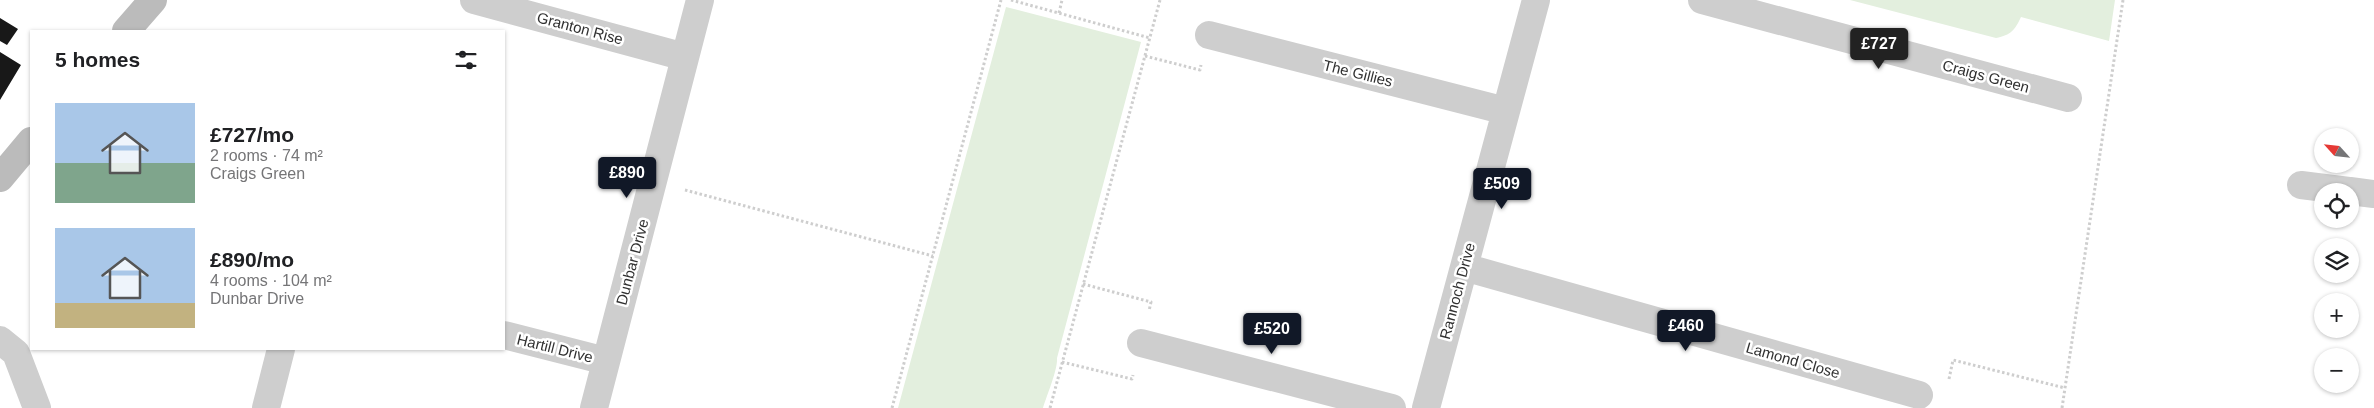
<!DOCTYPE html>
<meta charset="utf-8">
<style>
:root{--surface:#fff;--page:#f2f2f2;--text:#202124;--muted:#757577;--accent:#111827}
body{margin:0;font-family:Arial,sans-serif;background:var(--page);color:var(--text);height:100vh;display:flex;flex-direction:column;font-size:19px;white-space:nowrap}
*{box-sizing:border-box;margin:0}
p{font-size:16px;color:var(--muted)}
.icon{flex:none;width:28px;height:28px;fill:none;stroke:currentColor;stroke-width:2;stroke-linecap:round;stroke-linejoin:round}
.map{position:relative;flex:1;overflow:hidden}
.panel{position:absolute;left:30px;top:30px;width:475px;height:320px;display:flex;flex-direction:column;background:var(--surface);border-radius:0px;box-shadow:0 1px 4px #0004}
.panel>*{flex:none}
.needle{width:32px;rotate:297deg}
.controls{position:absolute;left:2314px;top:128px;display:grid;gap:10px}
.controls a{display:grid;place-items:center;width:45px;height:45px;border-radius:50%;background:var(--surface);box-shadow:0 1px 4px #0004;font-size:25px}
.price{position:absolute;translate:-50% -42px;padding:0 11px;border-radius:5px;background:var(--accent);color:#fff;font-size:16px;line-height:32px;filter:drop-shadow(0 1px 2px #0008)}
.price::after{content:'';position:absolute;left:50%;top:30px;width:15px;height:11px;margin-left:-8px;background:inherit;clip-path:polygon(0 0,100% 0,50% 100%)}
.price.on{background:#222;color:#fff}
ul{padding:0;list-style:none}
li{display:flex;align-items:center;gap:15px;height:125px;padding:0 25px}
li span{display:grid;place-items:center;flex:none;width:140px;height:100px;border-radius:0px;color:#555}
li>.icon{margin-inline-start:auto}
span .icon{width:60px;height:60px;fill:#fffc;stroke-width:1}
li b{font-size:21px}
h2{display:flex;justify-content:space-between;align-items:center;height:60px;padding:0 25px;font-size:21px}
.map>svg:first-child{display:block}
</style>
<div class="map">
<svg width="2374" height="408" viewBox="0 0 2374 408">
<rect width="100%" height="100%" fill="#fff"/>
<!-- green -->
<path fill="#e3efde" d="M1850,0H2115L2109,41L2021,17C2015,30 2011,35 1996,38Z
M1006,7L1141,42L1057,358C1058,369 1047,395 1043,408H898Z"/>
<!-- building -->
<path fill="#181818" d="M0,18L18,29L7,45L0,41Z
M0,52L21,65L0,100Z"/>
<g fill="none" stroke-linecap="round" stroke-linejoin="round">
<!-- path -->
<path stroke="#cecece" stroke-width="3" stroke-dasharray="2.5 2.5" stroke-linecap="butt" d="M1011,0L1150,38
M1059,13L1062,0
M1145,56L1200,70L1201,65
M685,190L933,256
M1083,284L1151,302L1149,311
M1062,362L1132,379L1133,375
M1949,379L1953,360L2065,388
M892,408L1001,0
M1050,408L1160,0
M2062,408L2123,0"/>
<!-- minor -->
<path stroke="#cecece" stroke-width="28" d="M474,0L685,57
M1702,0L2068,98
M1209,35L1506,111
M2301,185L2349,191
M2350,191L2374,194
M1464,267L1919,395
M504,335L606,361
M0,340L16,353L37,408
M1141,343L1392,408
M266,408L281,349
M594,408L700,0
M1426,408L1536,0"/>
<!-- secondary -->
<path stroke="#bbb" stroke-width="28" d="M126,31L153,0
M0,178L31,141"/>
</g>
<g text-anchor="middle" dominant-baseline="central" stroke-width="5" stroke-linejoin="round" paint-order="stroke">
<!-- street labels -->
<g font-size="15" fill="#313131" stroke="#fff">
<text transform="translate(580 28) rotate(15)">Granton Rise</text>
<text transform="translate(1358 73) rotate(14)">The Gillies</text>
<text transform="translate(1986 76) rotate(15)">Craigs Green</text>
<text transform="translate(632 262) rotate(-75)">Dunbar Drive</text>
<text transform="translate(1457 291) rotate(-75)">Rannoch Drive</text>
<text transform="translate(555 348) rotate(14)">Hartill Drive</text>
<text transform="translate(1793 360) rotate(16)">Lamond Close</text>
</g>
</g>
</svg>
<div class="controls">
<a><svg class="needle" viewBox="-14 -14 28 28"><path d="M0-13l5 13h-10z" fill="#e53935"/><path d="M0 13l5-13h-10z" fill="#757577"/></svg></a>
<a><svg class="icon" aria-label="locate" viewBox="0 0 24 24"><circle cx="12" cy="12" r="6"/><path d="M12 2v4M12 18v4M2 12h4M18 12h4"/></svg></a>
<a><svg class="icon" aria-label="layers" viewBox="0 0 24 24"><path d="M12 4l9 5-9 5-9-5zM3 14l9 5 9-5"/></svg></a>
<a>+</a>
<a>−</a>
</div>
<b class="price on" style="left:1879px;top:70px">£727</b>
<b class="price" style="left:627px;top:199px">£890</b>
<b class="price" style="left:1502px;top:210px">£509</b>
<b class="price" style="left:1686px;top:352px">£460</b>
<b class="price" style="left:1272px;top:355px">£520</b>
<section class="panel">
<h2>5 homes<svg class="icon" aria-label="filters" viewBox="0 0 24 24"><path d="M4 7h16M4 17h16"/><circle cx="9" cy="7" r="2"/><circle cx="15" cy="17" r="2"/></svg></h2>
<ul>
<li><span style="background:linear-gradient(#a9c7e8 60%,#7fa58c 0)"><svg class="icon" aria-label="home" viewBox="0 0 24 24"><path d="M3 11l9-7 9 7M6 9v11h12V9"/></svg></span><div><b>£727/mo</b><p>2 rooms · 74 m²</p><p>Craigs Green</p></div></li>
<li><span style="background:linear-gradient(#a9c7e8 75%,#c2b280 0)"><svg class="icon" aria-label="home" viewBox="0 0 24 24"><path d="M3 11l9-7 9 7M6 9v11h12V9"/></svg></span><div><b>£890/mo</b><p>4 rooms · 104 m²</p><p>Dunbar Drive</p></div></li>
</ul>
</section>
</div>
